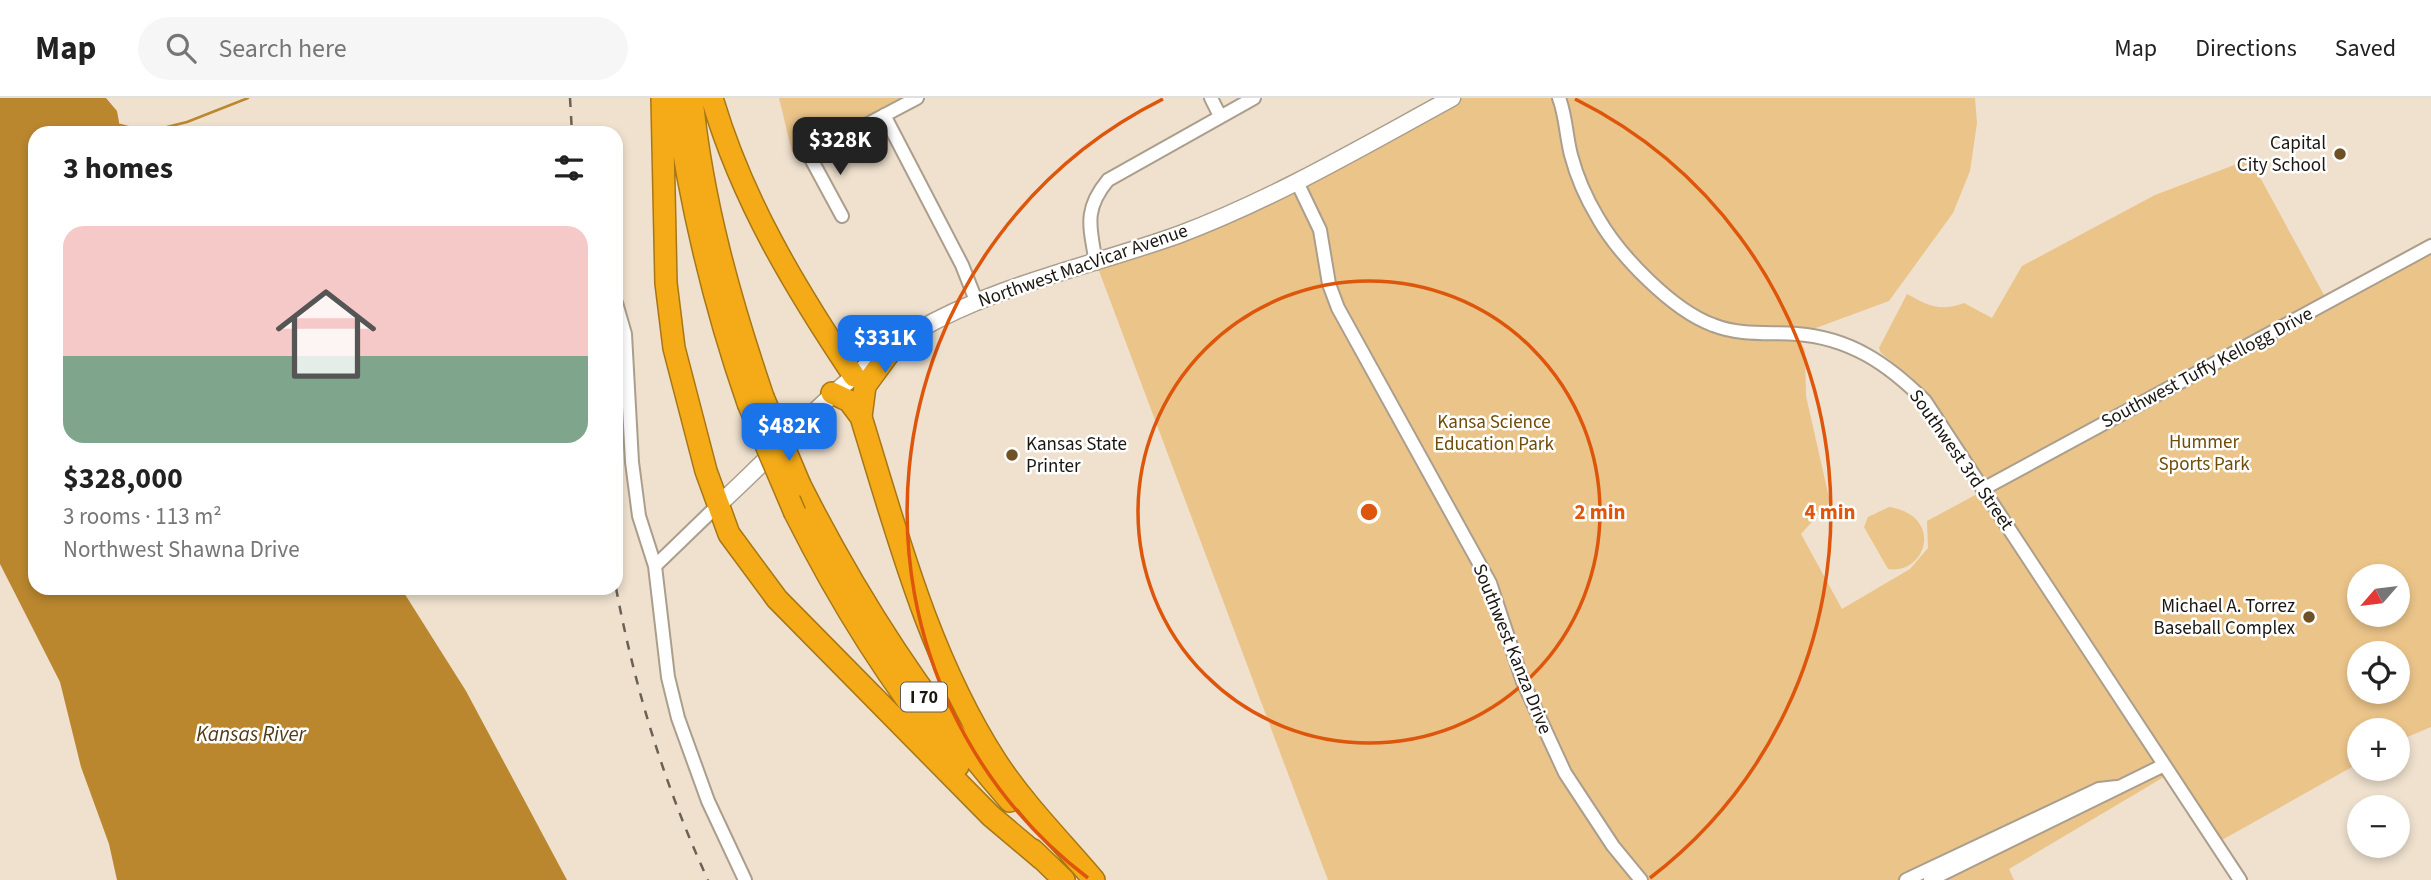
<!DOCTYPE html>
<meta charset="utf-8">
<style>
:root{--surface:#fff;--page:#f6f6f6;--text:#222;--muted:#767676;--line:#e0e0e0;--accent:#1a73e8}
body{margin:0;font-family:"Source Sans 3",sans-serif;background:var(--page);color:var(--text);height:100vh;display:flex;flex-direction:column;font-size:26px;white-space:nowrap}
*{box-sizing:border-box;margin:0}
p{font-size:23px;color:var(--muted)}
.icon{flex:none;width:38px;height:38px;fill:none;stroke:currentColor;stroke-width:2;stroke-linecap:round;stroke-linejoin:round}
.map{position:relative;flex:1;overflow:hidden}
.sheet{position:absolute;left:28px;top:28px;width:595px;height:469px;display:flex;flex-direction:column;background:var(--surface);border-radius:21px;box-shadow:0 4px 10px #0003}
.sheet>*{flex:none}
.needle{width:46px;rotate:242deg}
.controls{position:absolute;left:2347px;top:466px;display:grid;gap:14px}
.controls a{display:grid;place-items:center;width:63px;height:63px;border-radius:50%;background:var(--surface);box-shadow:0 4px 10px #0003;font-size:35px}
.price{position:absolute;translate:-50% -60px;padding:0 16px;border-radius:14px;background:var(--accent);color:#fff;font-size:23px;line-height:46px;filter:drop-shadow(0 2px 4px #0008)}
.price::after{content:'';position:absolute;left:50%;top:42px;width:21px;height:16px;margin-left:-10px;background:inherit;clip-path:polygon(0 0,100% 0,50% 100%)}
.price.selected{background:#222;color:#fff}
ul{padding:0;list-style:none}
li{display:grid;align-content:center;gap:14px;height:371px;padding:0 35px}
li+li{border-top:2px solid var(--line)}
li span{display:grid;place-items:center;height:217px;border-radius:21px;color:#555}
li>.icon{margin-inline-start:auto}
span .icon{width:126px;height:126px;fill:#fffc;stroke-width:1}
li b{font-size:30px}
h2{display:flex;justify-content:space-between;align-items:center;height:84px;padding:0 35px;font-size:30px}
header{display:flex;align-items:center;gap:42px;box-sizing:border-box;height:98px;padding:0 35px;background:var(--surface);border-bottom:2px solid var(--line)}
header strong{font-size:33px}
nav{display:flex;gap:38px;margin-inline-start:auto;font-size:24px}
.search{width:490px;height:63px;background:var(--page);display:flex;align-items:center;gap:18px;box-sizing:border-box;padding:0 24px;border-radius:38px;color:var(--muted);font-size:26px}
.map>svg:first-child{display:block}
</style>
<header>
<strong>Map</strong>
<div class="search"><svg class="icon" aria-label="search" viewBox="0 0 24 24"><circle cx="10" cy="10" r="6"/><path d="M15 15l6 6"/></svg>Search here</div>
<nav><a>Map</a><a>Directions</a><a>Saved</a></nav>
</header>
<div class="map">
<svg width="2431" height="782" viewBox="0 0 2431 782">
<rect width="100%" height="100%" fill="#efe1ce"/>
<!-- green -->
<path fill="#ebc489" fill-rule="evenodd" d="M779,0H909L822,46L792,54Z
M1454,0H1975L1977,25L1970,73L1953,115L1889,203L1797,237L1805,252L1806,298L1830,404L1801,436L1842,511L1910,471L1928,450L1927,423L1979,395L2164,679L2009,771L2014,782H1328L1096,165L1297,84Z
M2250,61L2324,197L2431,139V629L2398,643V632H2359V665L2222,742L1934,305L1911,279L1881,255L1879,250L1907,196C1929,208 1940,214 1964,205L1992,220L2022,168L2155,97ZM2359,478H2398V516H2359ZM2359,555H2398V593H2359Z
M1889,409C1945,418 1926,477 1888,471L1864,429L1868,419Z"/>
<!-- water -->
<path fill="#ba872f" d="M0,0H106L117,13L121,35H35V490H401L466,593L567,782H117L109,746L81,669L60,584L0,466Z"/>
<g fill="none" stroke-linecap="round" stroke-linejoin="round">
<!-- stream -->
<path stroke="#ba872f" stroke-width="2.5" d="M120,27L147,34L187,24L248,0"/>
<defs>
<path id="minor" d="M1211,0L1220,18
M1559,0C1566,18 1566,38 1571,57C1577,80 1586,100 1598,120C1619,157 1672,212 1713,227C1741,238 1768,234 1797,236C1850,240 1888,266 1925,303L2240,782
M884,17L962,167L977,205
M1297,84L1320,132L1329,186L1338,210L1490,485L1523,584L1565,675L1613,748L1641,782
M842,118L809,57L917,0
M1096,165C1090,129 1083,112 1108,82L1254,0
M616,205L625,236L632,364L639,418L655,468L668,579L678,620L708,703L745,782
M1983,391L2431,148
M655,468L717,408
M1906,782L2099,691L2117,689
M1930,782L2164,667"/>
<path id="secondary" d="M717,408C783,349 838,280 915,234C995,187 1091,168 1178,137C1274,101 1362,49 1452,0"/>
<path id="motorway" d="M662,0L666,185L674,250L706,373L729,436L777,501L991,718L1042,761
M675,0C690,105 713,205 748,305
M692,0C702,103 730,202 763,299
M712,0C742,102 795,190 854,278
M895,247L865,288L861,319C897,436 929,559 996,663C1024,706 1061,743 1094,782
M832,295L849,303L861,319
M800,387C858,502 925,606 1010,703
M795,415C840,505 893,590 958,668
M1033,752L1064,782"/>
</defs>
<!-- minor casing -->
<use href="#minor" stroke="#ab9e8c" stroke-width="16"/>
<!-- secondary casing -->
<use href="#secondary" stroke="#ab9e8c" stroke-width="19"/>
<!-- motorway casing -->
<use href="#motorway" stroke="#a87715" stroke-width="24"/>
<!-- minor -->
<use href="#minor" stroke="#fff" stroke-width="12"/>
<!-- secondary -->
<use href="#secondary" stroke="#fff" stroke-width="16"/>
<!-- motorway -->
<use href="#motorway" stroke="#f4ab17" stroke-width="21"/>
<!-- rail -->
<path stroke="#6a6257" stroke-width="2.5" stroke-dasharray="9 9" stroke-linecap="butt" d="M570,0L572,35
M616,490C635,591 665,689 708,782"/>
<defs>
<path id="motorway-bridge" d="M763,299L800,387
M748,305L795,415"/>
</defs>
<!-- motorway-bridge casing -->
<use href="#motorway-bridge" stroke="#a87715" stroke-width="24" stroke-linecap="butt"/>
<!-- motorway-bridge -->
<use href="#motorway-bridge" stroke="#f4ab17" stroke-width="21"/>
</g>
<!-- distance rings -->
<g fill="none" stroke="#de560c" stroke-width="3.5">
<circle cx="1369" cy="414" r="231"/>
<path d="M1088 780A461 461 0 0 1 1163 1M1575 1A461 461 0 0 1 1650 780"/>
</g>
<!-- markers -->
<g fill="#6e5225" stroke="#fff" stroke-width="2.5">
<circle cx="2340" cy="56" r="7"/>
<circle cx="1012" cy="357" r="7"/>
<circle cx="2309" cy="519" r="7"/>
</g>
<g text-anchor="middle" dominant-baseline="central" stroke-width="5" stroke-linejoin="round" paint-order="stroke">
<!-- shield labels -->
<rect fill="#fff" stroke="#5f5c58" stroke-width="2" x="901" y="584.5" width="46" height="29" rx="5"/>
<g font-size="18" font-weight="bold" fill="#1b1610">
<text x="924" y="599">I 70</text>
</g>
<!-- poi labels -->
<g font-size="19" fill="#1b1610" stroke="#fff" text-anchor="end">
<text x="2326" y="45">Capital<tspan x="2326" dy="22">City School</tspan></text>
<text x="1026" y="346" text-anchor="start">Kansas State<tspan x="1026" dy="22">Printer</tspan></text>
<text x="2295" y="508">Michael A. Torrez<tspan x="2295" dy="22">Baseball Complex</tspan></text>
</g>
<!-- street labels -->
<g font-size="19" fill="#1b1610" stroke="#fff">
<text transform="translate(1083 168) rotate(-19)">Northwest MacVicar Avenue</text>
<text transform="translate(2207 270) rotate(-28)">Southwest Tuffy Kellogg Drive</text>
<text transform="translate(1961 362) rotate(55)">Southwest 3rd Street</text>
<text transform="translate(1512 551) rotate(68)">Southwest Kanza Drive</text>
</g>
<!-- park labels -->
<g font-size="19" fill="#6f4d08" stroke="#fff">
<text x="1494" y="324">Kansa Science<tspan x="1494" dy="22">Education Park</tspan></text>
<text x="2204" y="344">Hummer<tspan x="2204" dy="22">Sports Park</tspan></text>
</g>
<!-- water labels -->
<g font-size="21" font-style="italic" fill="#503a16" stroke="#fff">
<text x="251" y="636">Kansas River</text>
</g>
</g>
<circle cx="1369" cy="414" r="10" fill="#de560c" stroke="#fff" stroke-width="3.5"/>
<g font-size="21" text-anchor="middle" font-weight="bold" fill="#de560c" stroke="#fff" stroke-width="5" stroke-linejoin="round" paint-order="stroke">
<text x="1600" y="421">2 min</text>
<text x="1830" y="421">4 min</text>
</g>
</svg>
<div class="controls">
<a><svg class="needle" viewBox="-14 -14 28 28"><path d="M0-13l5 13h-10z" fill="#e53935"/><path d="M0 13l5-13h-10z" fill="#767676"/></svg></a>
<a><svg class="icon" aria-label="locate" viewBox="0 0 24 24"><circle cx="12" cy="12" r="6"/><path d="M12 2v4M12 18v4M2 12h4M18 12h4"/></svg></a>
<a>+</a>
<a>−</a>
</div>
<b class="price selected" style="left:840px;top:79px">$328K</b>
<b class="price" style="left:885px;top:277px">$331K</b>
<b class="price" style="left:789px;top:365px">$482K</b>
<section class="sheet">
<h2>3 homes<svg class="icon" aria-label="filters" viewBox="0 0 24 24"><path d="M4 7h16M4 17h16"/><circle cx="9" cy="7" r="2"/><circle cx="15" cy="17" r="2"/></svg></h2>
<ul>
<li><span style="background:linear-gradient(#f6c9c9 60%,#7fa58c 0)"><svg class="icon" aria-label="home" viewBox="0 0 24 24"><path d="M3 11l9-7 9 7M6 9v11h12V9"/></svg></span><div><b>$328,000</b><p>3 rooms · 113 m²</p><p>Northwest Shawna Drive</p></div></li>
</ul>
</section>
</div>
